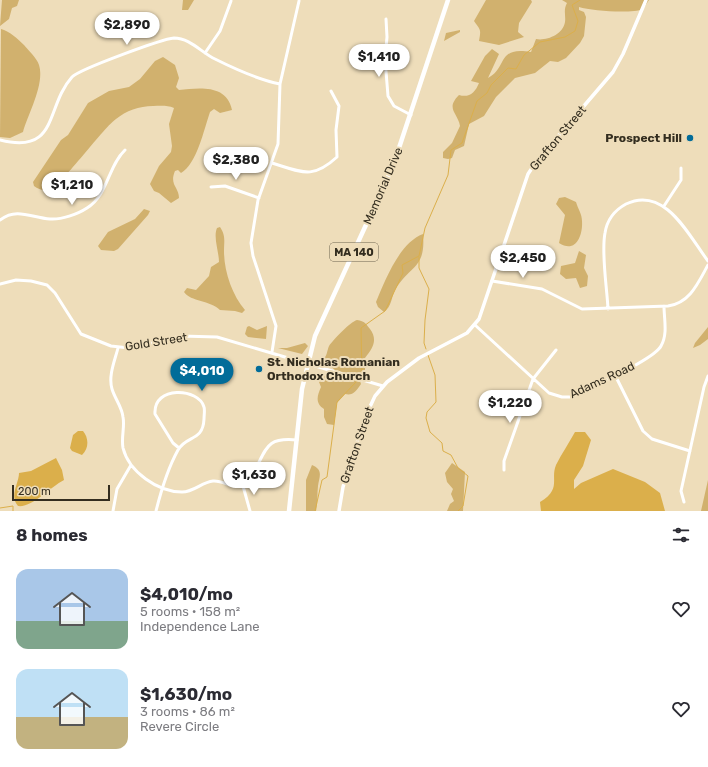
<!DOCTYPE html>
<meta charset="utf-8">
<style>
:root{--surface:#fff;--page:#f7f7f7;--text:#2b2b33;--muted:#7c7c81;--accent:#026c99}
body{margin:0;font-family:Rubik,sans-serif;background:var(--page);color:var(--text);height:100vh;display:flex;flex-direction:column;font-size:15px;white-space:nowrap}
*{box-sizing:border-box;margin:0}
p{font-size:13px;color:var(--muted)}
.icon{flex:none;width:22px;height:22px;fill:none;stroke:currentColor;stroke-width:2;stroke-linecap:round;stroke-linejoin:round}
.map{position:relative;height:511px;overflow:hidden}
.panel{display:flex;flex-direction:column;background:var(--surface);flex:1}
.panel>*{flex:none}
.scale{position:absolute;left:12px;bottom:10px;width:98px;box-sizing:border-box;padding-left:4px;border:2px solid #332d1f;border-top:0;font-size:11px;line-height:14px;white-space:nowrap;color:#332d1f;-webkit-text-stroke:3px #eeddba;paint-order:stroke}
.price{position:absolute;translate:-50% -34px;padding:0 9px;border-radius:14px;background:#fff;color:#222;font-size:13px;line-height:26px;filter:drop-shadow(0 1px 2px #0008)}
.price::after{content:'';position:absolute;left:50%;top:24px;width:12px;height:9px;margin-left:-6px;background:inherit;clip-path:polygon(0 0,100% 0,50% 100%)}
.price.active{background:var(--accent);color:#fff}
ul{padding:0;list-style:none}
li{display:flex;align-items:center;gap:12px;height:100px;padding:0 16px}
li span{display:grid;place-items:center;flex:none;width:112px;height:80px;border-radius:12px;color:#555}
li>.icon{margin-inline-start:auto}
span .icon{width:48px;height:48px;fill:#fffc;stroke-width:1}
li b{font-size:17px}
h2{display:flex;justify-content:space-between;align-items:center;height:48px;padding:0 16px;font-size:17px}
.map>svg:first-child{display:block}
</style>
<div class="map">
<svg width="708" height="511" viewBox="0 0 708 511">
<rect width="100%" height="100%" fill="#eeddba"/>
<!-- green -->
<path fill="#d1b16e" d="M2,0H19L17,6L12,8L9,19L0,26Z
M183,0H194L188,10H182Z
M486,0H531L532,2L519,23L518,32L524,37L499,45L479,41C481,29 481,31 474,21Z
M562,0H649L643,9C632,14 592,11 579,7V10L584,12L586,17L584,36L580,43L566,58L558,62L550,61L535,73L515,78L496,97L484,116L469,124L464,146L455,150L452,158L448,159L443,158V152L452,143L460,126C458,113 445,109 459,95C469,98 475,93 479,83L471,81L485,56L492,49L499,54L488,78C508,68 496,46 531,52L536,39C546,41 563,35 565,22C566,16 563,10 567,3Z
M1,29C9,31 18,39 24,45C28,50 37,58 39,65C45,84 28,114 23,132L10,138L0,137Z
M460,30V32L444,41L446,33Z
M163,57L175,65L179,78L176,87L179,90C199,88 227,84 232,110L220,113L214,109L210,112C204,129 197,164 181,173L178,170L175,171C169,185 179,187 179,198L171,203L159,193L154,191L150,184L159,166L171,152L172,146L169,124L174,108C167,105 160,106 153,106C139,106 126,111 116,119C100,131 61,187 48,190C43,191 38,189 34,186L33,182L61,140L68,135L88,103L109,91L129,87L140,79L155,61Z
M565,197L576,202C578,209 582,214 582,221C583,235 576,254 559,243L565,215L556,204L559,198Z
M144,209L150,211L148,215L118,249L114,251L101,250L98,246L108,232L135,219Z
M220,227C226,236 224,241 224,251C224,271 232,295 245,310L242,313L235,311L220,310C210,300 191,302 184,292L187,288L196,290L209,276L211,267L219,262C219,252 213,237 217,228Z
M423,234C426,269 410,265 395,290C391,298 392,306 384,312L378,307L376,302C385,281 399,243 423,234Z
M579,251L586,255L584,268L588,276L587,286L580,288L576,278L566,279L560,274L561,266L575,263Z
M357,320C365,321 366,324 370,329C378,340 373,348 365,358V374L361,377L335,370L323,360C327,356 327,351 329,346C334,339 350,322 357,320Z
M249,326L257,330L267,326L266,339L248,337L245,334L247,327Z
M708,327V339L700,345L693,348L695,343Z
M305,343L308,346L302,354L278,348H287Z
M320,373L360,381L361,384C356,391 353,396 345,394L337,403L334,425L327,424L324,417V409C315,403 317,396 321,387L317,377Z
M452,463L465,472L463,511H447L450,504L454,501L451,494L453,489L447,482L445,473Z
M312,465C324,470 319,477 318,486C317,494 318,502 316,511H306V480Z
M708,480V511H701Z"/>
<!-- water -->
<path fill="#dbaf4b" d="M78,431H83C89,438 89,449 82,455L72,451L70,448L73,435Z
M575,432H585L591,440L583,466L574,480V489L581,483L613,469L645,482L660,493L665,511H541L540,502C562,489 550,479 556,465C562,453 569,443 575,432Z
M56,458L62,470L64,480C50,487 32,508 18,506C9,496 19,483 19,473L31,471Z"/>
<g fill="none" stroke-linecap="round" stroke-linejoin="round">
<!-- stream -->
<path stroke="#dbaf4b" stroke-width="1" d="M419,257V268L429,289L425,320L424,343L426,349
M428,355L435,375L436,402L427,412L426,418L430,432L442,443L443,451L451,455L458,468L468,476L463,506L458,511
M362,376L361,328L385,311L403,273L402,265L419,256L425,228L448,175L451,150L462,143L477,101L487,93L491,85L508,68L516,69L524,55L540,42L565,37L575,31L578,21L572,5L580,0
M0,508L13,506V511
M315,511L322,480L327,477L337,402L357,381"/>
<!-- minor -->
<path stroke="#fff" stroke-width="3" d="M386,19L387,37L385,59L388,96L394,106L411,115
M205,53L220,31L231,1
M0,140C59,155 45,107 72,77C80,69 162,39 174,38C190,38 202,53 215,59C233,68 260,80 280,84
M272,163C302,172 312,180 337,157L336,130L339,106L331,91
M211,187L225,186L259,198
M664,206L681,180V168
M0,220C17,207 32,218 50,219C61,220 78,214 87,208C108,195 108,166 125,150
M492,281L542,289L582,309L668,306C690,303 698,283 708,265
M0,284L16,280L31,281L47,285L55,293L81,334L111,346L129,348L181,336L217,337L383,386
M608,309C607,287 601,253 605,233C607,220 615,210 626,204C665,185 689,236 708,261
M475,325L549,393L562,397H571C588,389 654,360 661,346C668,334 664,319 664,306
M118,348C115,360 108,376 112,389C115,399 122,407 123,417C125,427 121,437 123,448C129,472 158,492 182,492C194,492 202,482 213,481C225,480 234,491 245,484C250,482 252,477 254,472C267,448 266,437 297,440
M272,352L276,326L253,256L251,243L258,200L278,144L280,84L299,1
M615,375L643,431L652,439L690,451
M504,470V461L533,379L556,350
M243,486L250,511
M684,502L681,491L704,387L708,376
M113,511L117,489L131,465
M156,511C161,491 168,468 178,450C186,435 203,442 204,419C204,415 205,410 204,407C199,388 153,385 155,414L173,443L179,448"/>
<!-- tertiary -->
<path stroke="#fff" stroke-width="3.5" d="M339,511L343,487L350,463L368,411L375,396L387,382L419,358L467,333L479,319L528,174L536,162L613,72L623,54L646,0"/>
<!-- primary -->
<path stroke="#fff" stroke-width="4.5" d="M289,511L302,389L315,336L393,166L448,0"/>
</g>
<!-- markers -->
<g fill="#026c99" stroke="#eeddba" stroke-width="1.5">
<circle cx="690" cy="138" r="4"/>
<circle cx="259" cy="369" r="4"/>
</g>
<g text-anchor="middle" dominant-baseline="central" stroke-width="4" stroke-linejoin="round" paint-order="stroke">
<!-- shield labels -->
<rect fill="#eeddba" stroke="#6b624e" stroke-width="1" x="330" y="243" width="48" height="18" rx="3"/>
<g font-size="11" font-weight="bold" fill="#332d1f">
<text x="354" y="252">MA 140</text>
</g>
<!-- street labels -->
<g font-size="12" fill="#332d1f" stroke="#eeddba">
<text transform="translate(558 138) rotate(-50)">Grafton Street</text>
<text transform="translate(383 186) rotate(-67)">Memorial Drive</text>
<text transform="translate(156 342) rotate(-9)">Gold Street</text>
<text transform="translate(602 380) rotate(-25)">Adams Road</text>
<text transform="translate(357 445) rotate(-71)">Grafton Street</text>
</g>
<!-- poi labels -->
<g font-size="12" font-weight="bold" fill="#332d1f" stroke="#eeddba" text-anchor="end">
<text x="682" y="138">Prospect Hill</text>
<text x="267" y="362" text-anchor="start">St. Nicholas Romanian<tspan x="267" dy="14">Orthodox Church</tspan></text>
</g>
</g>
</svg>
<div class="scale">200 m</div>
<b class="price" style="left:127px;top:46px">$2,890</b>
<b class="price" style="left:379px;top:78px">$1,410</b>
<b class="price" style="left:236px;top:181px">$2,380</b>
<b class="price" style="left:72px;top:206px">$1,210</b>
<b class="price" style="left:523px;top:279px">$2,450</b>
<b class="price active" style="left:202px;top:392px">$4,010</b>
<b class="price" style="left:510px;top:424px">$1,220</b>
<b class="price" style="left:254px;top:496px">$1,630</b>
</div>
<section class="panel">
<h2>8 homes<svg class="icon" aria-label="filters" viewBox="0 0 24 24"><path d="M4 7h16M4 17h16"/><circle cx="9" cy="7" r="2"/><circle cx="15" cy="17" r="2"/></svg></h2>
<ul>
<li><span style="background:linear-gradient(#a9c7e8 65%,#7fa58c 0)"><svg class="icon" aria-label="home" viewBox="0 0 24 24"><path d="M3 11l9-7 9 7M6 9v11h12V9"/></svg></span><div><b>$4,010/mo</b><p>5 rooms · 158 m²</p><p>Independence Lane</p></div><svg class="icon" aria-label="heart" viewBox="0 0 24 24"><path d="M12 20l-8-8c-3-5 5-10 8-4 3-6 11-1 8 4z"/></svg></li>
<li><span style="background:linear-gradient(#bfe0f5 60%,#c2b280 0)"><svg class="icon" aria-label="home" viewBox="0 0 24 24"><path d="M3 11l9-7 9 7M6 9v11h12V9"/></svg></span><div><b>$1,630/mo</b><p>3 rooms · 86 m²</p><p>Revere Circle</p></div><svg class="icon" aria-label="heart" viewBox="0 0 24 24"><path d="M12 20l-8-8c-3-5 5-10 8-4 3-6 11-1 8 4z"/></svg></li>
</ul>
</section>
